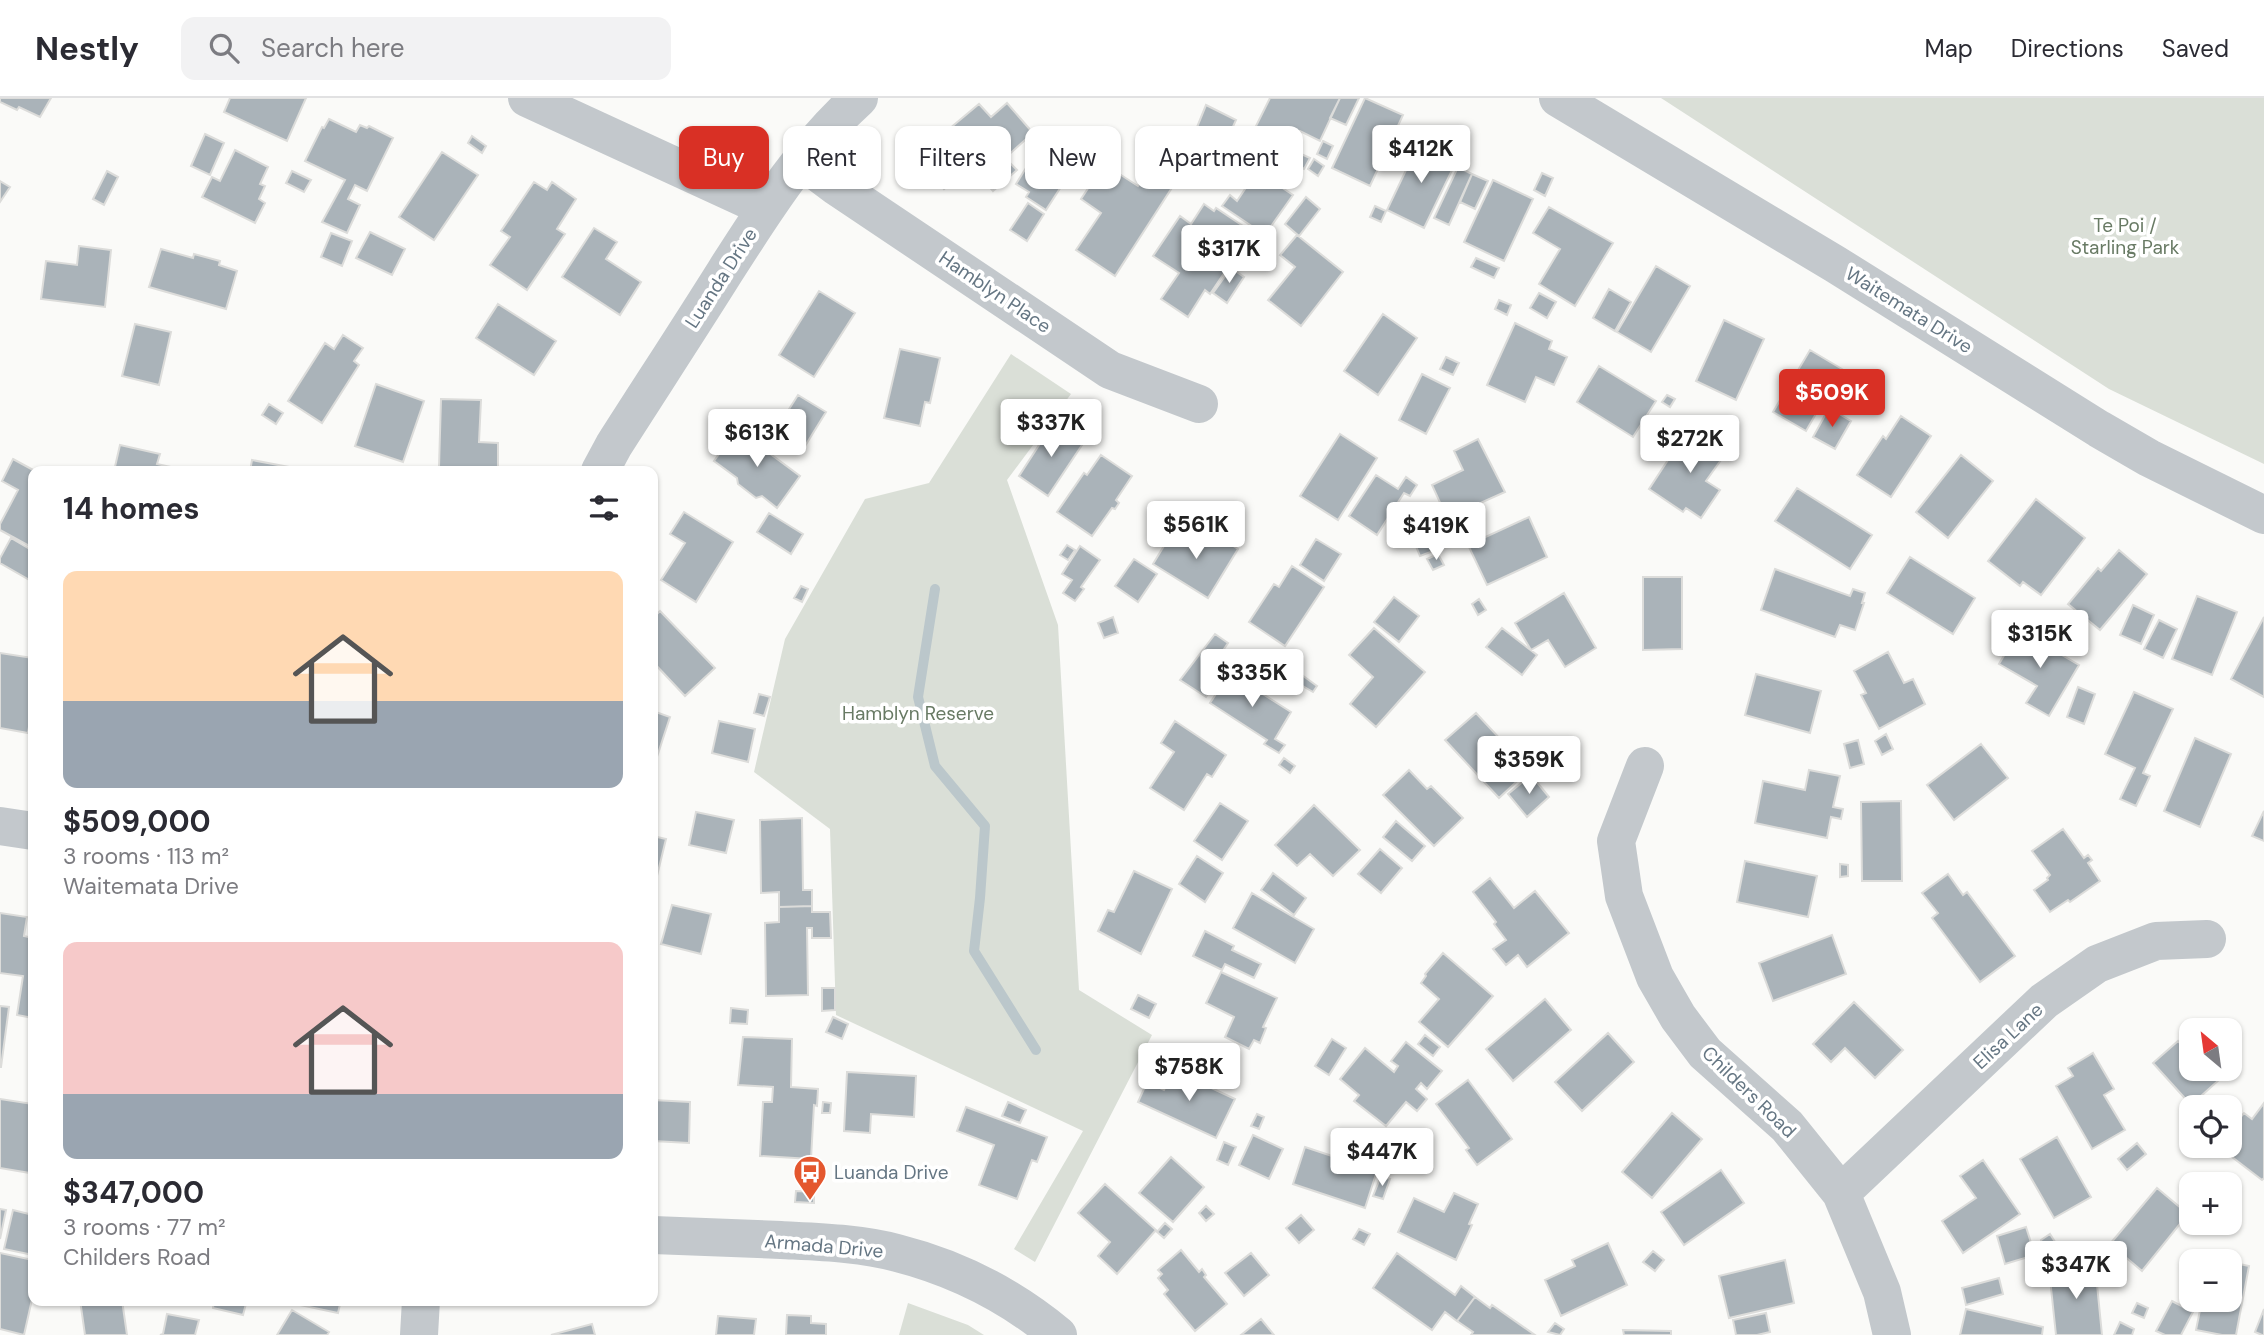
<!DOCTYPE html>
<meta charset="utf-8">
<style>
:root{--surface:#fff;--page:#f2f2f3;--text:#2b2b33;--muted:#7c7c81;--line:#e1e1e2;--accent:#d93025}
body{margin:0;font-family:"DM Sans",sans-serif;background:var(--page);color:var(--text);height:100vh;display:flex;flex-direction:column;font-size:26px;white-space:nowrap}
*{box-sizing:border-box;margin:0}
p{font-size:23px;color:var(--muted)}
.icon{flex:none;width:38px;height:38px;fill:none;stroke:currentColor;stroke-width:2;stroke-linecap:round;stroke-linejoin:round}
.map{position:relative;flex:1;overflow:hidden}
.drawer{position:absolute;left:28px;top:368px;width:630px;height:840px;display:flex;flex-direction:column;background:var(--surface);border-radius:14px;box-shadow:0 2px 5px #0004}
.drawer>*{flex:none}
.hud{position:absolute;left:679px;top:28px;width:665px;height:63px;display:flex;gap:14px}
.needle{width:46px;rotate:331deg}
.fabs{position:absolute;left:2179px;top:920px;display:grid;gap:14px}
.fabs a{display:grid;place-items:center;width:63px;height:63px;border-radius:14px;background:var(--surface);box-shadow:0 2px 5px #0004;font-size:35px}
.price{position:absolute;translate:-50% -60px;padding:0 16px;border-radius:7px;background:#fff;color:#222;font-size:23px;line-height:46px;filter:drop-shadow(0 2px 4px #0008)}
.price::after{content:'';position:absolute;left:50%;top:42px;width:21px;height:16px;margin-left:-10px;background:inherit;clip-path:polygon(0 0,100% 0,50% 100%)}
.price.on{background:var(--accent);color:#fff}
ul{padding:0;list-style:none}
li{display:grid;align-content:center;gap:14px;height:371px;padding:0 35px}
li span{display:grid;place-items:center;height:217px;border-radius:14px;color:#555}
li>.icon{margin-inline-start:auto}
span .icon{width:126px;height:126px;fill:#fffc;stroke-width:1}
li b{font-size:30px}
h2{display:flex;justify-content:space-between;align-items:center;height:84px;padding:0 35px;font-size:30px}
.pill{padding:0 24px;border-radius:14px;background:var(--surface);box-shadow:0 2px 5px #0004;font-size:24px;line-height:63px}
.pill.on{background:var(--accent);color:#fff}
header{display:flex;align-items:center;gap:42px;box-sizing:border-box;height:98px;padding:0 35px;background:var(--surface);border-bottom:2px solid var(--line)}
header strong{font-size:33px}
nav{display:flex;gap:38px;margin-inline-start:auto;font-size:24px}
.search{width:490px;height:63px;background:var(--page);display:flex;align-items:center;gap:18px;box-sizing:border-box;padding:0 24px;border-radius:14px;color:var(--muted);font-size:26px}
.map>svg:first-child{display:block}
</style>
<header>
<strong>Nestly</strong>
<div class="search"><svg class="icon" aria-label="search" viewBox="0 0 24 24"><circle cx="10" cy="10" r="6"/><path d="M15 15l6 6"/></svg>Search here</div>
<nav><a>Map</a><a>Directions</a><a>Saved</a></nav>
</header>
<div class="map">
<svg width="2264" height="1237" viewBox="0 0 2264 1237">
<rect width="100%" height="100%" fill="#fafaf8"/>
<!-- green -->
<path fill="#dadfd7" d="M1661,0H2264V366L2109,291Z
M1011,256L1071,296L1007,382L1058,527L1079,892L1152,937L1035,1164L1014,1151L1083,1033L836,917L830,731L754,674L785,541L865,401L929,385Z
M908,1205L968,1227L984,1237H899Z"/>
<g fill="none" stroke-linecap="round" stroke-linejoin="round">
<!-- stream -->
<path stroke="#bbc7cb" stroke-width="10" d="M935,491L918,599L935,668L985,728L980,800L974,853L1036,952"/>
</g>
<!-- building -->
<path fill="#aab3b9" stroke="#dcdcda" stroke-width="2" d="M0,0H51L40,19L19,9L17,12L0,4Z
M230,0H306L287,43L224,14Z
M1270,0H1340L1320,43L1300,33L1292,50L1254,32Z
M1340,0H1359L1346,27L1330,20Z
M1365,0L1403,17L1370,88L1332,70Z
M1007,5L1033,35L1005,60L1017,72L993,93L972,68L944,91L926,70L919,75L913,68L945,38L943,36L979,6L991,19Z
M1206,7L1236,22L1227,42L1218,38L1212,48L1193,39Z
M329,21L356,34L360,27L367,30L369,28L393,40L367,93L355,87L348,101L360,107L347,135L322,124L345,82L305,63L322,29L324,30Z
M1051,30L1065,40L1069,34L1088,47L1046,112L1026,99L1029,94L1016,86Z
M205,36L224,45L210,77L191,68Z
M1422,37L1428,42L1423,48L1456,64L1424,130L1387,112L1418,47L1416,43L1418,39Z
M472,38L486,48L482,55L468,45Z
M1323,43L1333,48L1327,61L1317,56Z
M1213,48L1227,56L1220,70L1206,62Z
M235,52L268,69L260,86L265,88L259,101L265,105L255,125L202,99L212,79L220,83Z
M442,54L478,77L434,142L399,119Z
M1299,55L1310,60L1304,71L1293,66Z
M1314,61L1324,68L1318,78L1308,71Z
M1104,66L1138,88L1151,70L1175,85L1115,178L1076,152L1101,115L1081,101Z
M1458,69L1472,76L1449,127L1434,120Z
M107,73L118,79L104,107L93,101Z
M292,73L311,82L304,94L286,85Z
M1257,73L1293,97L1265,137L1222,108L1230,97L1237,103Z
M1542,75L1553,80L1545,98L1534,92Z
M1472,76L1488,83L1475,111L1460,104Z
M1493,82L1533,101L1504,163L1464,144Z
M0,83L10,89L0,104Z
M534,84L547,92L552,84L576,101L557,131L565,136L527,192L490,167L510,139L501,133Z
M1306,99L1320,111L1299,138L1285,126Z
M1028,105L1044,116L1027,143L1010,132Z
M1204,106L1214,113L1216,110L1252,134L1210,196L1205,192L1188,219L1161,201L1179,175L1153,158L1180,118L1191,126Z
M1375,108L1386,113L1381,124L1370,119Z
M1549,109L1613,145L1575,208L1539,186L1560,151L1533,135Z
M594,130L617,144L606,161L641,184L620,217L562,179Z
M370,134L405,151L392,177L356,160Z
M331,135L352,143L342,168L321,159Z
M1297,137L1343,174L1301,228L1268,202L1295,169L1280,157Z
M79,148L111,152L105,209L41,201L46,163L77,167Z
M161,151L193,160L194,156L220,163L219,167L237,173L226,211L149,189Z
M1476,160L1499,170L1494,180L1471,169Z
M1656,168L1690,188L1651,254L1617,234Z
M1231,170L1244,179L1227,205L1213,195Z
M1609,191L1631,204L1615,233L1593,220Z
M819,193L855,215L814,279L779,257Z
M1539,195L1556,204L1547,220L1530,210Z
M1499,202L1511,207L1507,217L1495,211Z
M498,206L556,243L534,277L476,240Z
M1383,216L1417,240L1378,297L1344,273Z
M1724,222L1764,241L1736,302L1696,283Z
M1515,225L1552,243L1549,251L1567,259L1554,287L1536,279L1525,304L1487,287Z
M135,226L171,234L159,287L122,278Z
M343,237L363,250L354,263L359,267L322,325L288,303L325,245L334,251Z
M900,251L940,260L930,305L925,304L920,328L884,320Z
M1810,252L1842,271L1806,333L1773,314Z
M1446,259L1459,265L1453,277L1440,271Z
M1599,268L1656,303L1633,339L1577,304Z
M1422,276L1450,290L1426,336L1399,322Z
M376,286L424,303L403,364L355,348Z
M798,297L826,314L805,348L777,330Z
M1667,297L1675,301L1670,309L1662,304Z
M441,301L481,302L479,344L498,345V371L439,369Z
M269,306L283,315L276,326L262,317Z
M1829,310L1851,323L1835,351L1813,339Z
M1901,318L1931,338L1891,399L1857,377L1883,338L1886,341Z
M1054,324L1084,344L1048,398L1019,378Z
M1663,328L1673,334L1667,343L1657,337Z
M1689,330L1726,355L1706,383L1720,392L1701,420L1686,410L1683,414L1649,391Z
M737,331L800,378L777,410L762,398L756,400L738,386L737,380L714,363Z
M1340,336L1377,360L1338,422L1300,398Z
M1478,341L1505,394L1447,420L1432,387L1463,372L1454,353Z
M120,347L160,356L157,366L189,373H114Z
M1101,357L1132,378L1116,402L1119,405L1115,411L1112,410L1092,438L1057,414L1084,375L1087,377Z
M1961,357L1993,383L1948,440L1916,414Z
M13,361L35,373H33V450L0,432V426L18,392L2,383Z
M252,362L310,373H250Z
M1376,377L1398,391L1406,379L1417,387L1410,398L1404,395L1377,437L1349,418Z
M1797,390L1872,437L1850,471L1775,423Z
M2036,401L2085,440L2041,497L2023,484L2020,488L1988,463Z
M684,414L733,444L696,504L661,482L685,445L670,436Z
M769,415L803,436L791,456L757,434Z
M1529,419L1547,459L1487,487L1468,447Z
M1173,433L1201,450L1211,434L1238,451L1208,500L1153,466Z
M11,440L33,453V484L0,465V460Z
M1430,440L1436,452L1420,458L1415,446Z
M1316,441L1341,456L1324,483L1300,467Z
M1067,447L1075,452L1068,462L1060,457Z
M1080,448L1100,462L1081,489L1084,491L1075,503L1063,495L1072,482L1062,476Z
M2119,452L2147,476L2100,532L2068,506L2098,470L2101,473Z
M1438,456L1444,467L1433,472L1427,461Z
M1910,459L1975,500L1953,536L1887,495Z
M1134,461L1157,476L1138,504L1115,488Z
M1292,468L1324,489L1285,548L1249,524L1274,486L1279,489Z
M1775,471L1850,498L1853,491L1865,495L1862,505H1864L1855,532L1840,527L1835,539L1761,512Z
M1643,479H1682V551L1643,552Z
M801,488L808,491L802,504L794,500Z
M1564,495L1596,550L1565,569L1548,542L1531,552L1515,525Z
M2197,498L2237,514L2212,577L2172,561Z
M1394,499L1419,518L1399,544L1374,524Z
M1479,501L1486,512L1478,517L1472,506Z
M2133,507L2154,517L2141,546L2120,537Z
M660,513L715,570L685,598L653,564V520Z
M1113,519L1118,535L1104,540L1098,525Z
M2264,519V599L2231,581Z
M2159,522L2177,531L2163,560L2144,551Z
M1374,530L1425,574L1376,629L1350,606L1373,579L1349,557Z
M1502,530L1537,557L1522,577L1486,549Z
M2019,532L2079,567L2049,618L2026,605L2037,588L1999,566Z
M1215,536L1228,545L1212,569L1222,576L1206,599L1180,582Z
M1888,554L1904,585L1913,581L1925,606L1879,631L1861,597L1866,595L1854,573Z
M0,555L33,560V605L28,635L0,630Z
M1295,572L1317,588L1313,594L1289,580Z
M1230,575L1236,579L1238,576L1260,590L1258,593L1291,614L1275,641L1285,647L1279,655L1264,646L1267,642L1210,605Z
M1756,576L1821,593L1810,635L1745,617Z
M2078,589L2095,596L2084,626L2067,619Z
M2134,594L2173,611L2143,675L2150,678L2136,708L2120,701L2135,670L2105,656Z
M759,596L770,599L764,618L754,615Z
M653,613L670,619L653,671Z
M1476,615L1529,672L1499,700L1445,642Z
M719,623L755,631L748,664L712,655Z
M1175,623L1226,657L1212,679L1207,676L1184,712L1150,690L1174,654L1161,645Z
M1886,636L1893,651L1882,657L1875,643Z
M2195,640L2231,656L2200,729L2164,713Z
M1858,642L1864,666L1850,670L1844,646Z
M1981,646L2008,680L1954,722L1927,687Z
M1284,660L1295,668L1290,675L1279,667Z
M1409,672L1427,691L1431,688L1463,720L1434,748L1383,697Z
M1809,672L1840,678L1833,709L1843,711L1841,721L1831,719L1827,740L1755,725L1763,683L1805,692Z
M1531,677L1549,699L1527,719L1508,696Z
M1901,703L1902,783H1862L1861,704Z
M1220,705L1248,723L1222,762L1194,743Z
M1314,707L1360,752L1333,778L1310,756L1297,768L1275,747Z
M2264,713V743L2252,738Z
M696,714L734,722L726,755L689,747Z
M802,720L803,792H812V808L779,809V794L761,795L760,722Z
M1396,723L1425,748L1412,763L1383,739Z
M2063,731L2084,760L2088,757L2092,762L2088,765L2100,783L2070,804L2068,802L2050,814L2034,792L2048,782L2047,780L2050,777L2032,753Z
M653,738L666,741L656,782L653,781Z
M1380,751L1402,770L1381,795L1358,776Z
M1197,758L1223,775L1205,804L1179,786Z
M1745,763L1817,778L1808,819L1737,804Z
M1840,766L1848,767V778L1840,779Z
M1134,773L1172,791L1141,856L1098,833L1108,812L1114,814Z
M1273,775L1306,800L1294,817L1261,792Z
M1948,776L1963,797L1967,794L2015,858L1980,884L1932,820L1938,815L1922,795Z
M1490,780L1514,810L1535,793L1569,835L1527,869L1518,857L1506,867L1493,851L1506,842L1494,826L1496,824L1473,794Z
M1252,795L1314,831L1295,865L1233,830Z
M672,807L711,816L701,856L661,846Z
M812,808V814H830L831,840H812V830H807L808,897L766,898L765,825L779,824V809Z
M0,815L27,819L24,838L33,840V920L17,917L23,878L0,875Z
M1205,833L1234,848L1232,852L1261,866L1254,880L1225,866L1222,872L1193,858Z
M1832,837L1846,876L1773,903L1759,865Z
M1443,855L1493,898L1448,949L1419,924L1439,901L1421,885L1426,878L1425,876Z
M1221,874L1277,900L1263,929L1266,930L1260,945L1254,942L1249,951L1225,939L1234,919L1206,905Z
M822,890H835V912L822,913Z
M1138,897L1156,906L1149,920L1131,911Z
M1545,901L1571,932L1513,983L1486,951Z
M1854,904L1903,952L1875,980L1845,950L1831,964L1813,946Z
M0,908L9,909L1,969H0Z
M731,910L748,912L747,926L730,925Z
M833,919L848,926L842,941L826,934Z
M1608,935L1634,964L1582,1013L1555,984Z
M1425,937L1440,949L1433,958L1418,946Z
M743,939L792,941L791,989L818,991L817,1008L814,1007L811,1061L760,1058L763,1004H772L773,989L738,987Z
M1332,941L1346,950L1329,977L1315,968Z
M2178,943L2191,957V971H2230V953L2239,964L2191,1007L2153,965Z
M1406,944L1442,973L1427,991L1421,985L1416,991L1427,1001L1417,1013L1406,1004L1386,1028L1354,1003L1359,997L1340,981L1365,950L1394,974L1398,968L1391,963Z
M2093,955L2114,991L2104,997L2125,1032L2092,1051L2056,988L2073,978L2068,970Z
M1173,972L1235,1001L1216,1040L1138,1004L1147,984L1164,992Z
M847,974L916,978L914,1019L871,1016L870,1035L844,1033Z
M1468,982L1512,1041L1477,1067L1466,1052L1469,1050L1436,1006Z
M0,1001L33,1006V1057L30,1075L0,1070Z
M653,1002L690,1004L689,1045L653,1043Z
M823,1004L831,1005L830,1015H822Z
M1008,1004L1026,1012L1020,1025L1002,1018Z
M2264,1005V1080L2262,1082L2232,1059L2235,1055L2227,1048H2230V1028L2237,1019L2239,1021L2244,1015L2252,1021Z
M966,1009L1047,1039L1037,1064L1032,1062L1017,1101L979,1087L994,1047L957,1033Z
M1672,1015L1702,1041L1652,1100L1622,1074Z
M1257,1016L1264,1019L1259,1031L1251,1028Z
M1253,1037L1283,1051L1269,1081L1239,1067Z
M2057,1039L2091,1099L2054,1120L2020,1061Z
M1224,1044L1236,1049L1228,1067L1217,1062Z
M2137,1045L2146,1056L2127,1072L2118,1061Z
M1305,1049L1377,1073L1365,1110L1293,1086Z
M1171,1059L1204,1089L1173,1124L1139,1095Z
M1983,1062L2020,1116L1963,1155L1942,1123L1976,1100L1960,1078Z
M1721,1072L1744,1105L1684,1147L1661,1114Z
M1381,1078L1390,1081L1383,1101L1373,1098Z
M1105,1086L1156,1132L1117,1176L1098,1158L1110,1144L1078,1115Z
M2157,1090L2188,1116L2142,1173L2110,1146Z
M796,1093L814,1094V1105L795,1104Z
M1454,1095L1478,1106L1469,1126L1472,1127L1456,1162L1398,1134L1414,1100L1444,1114Z
M1206,1108L1214,1116L1206,1123L1199,1115Z
M0,1111L6,1112L0,1141Z
M13,1112L33,1117V1157L4,1151Z
M1301,1117L1314,1132L1299,1145L1286,1130Z
M1165,1125L1172,1131L1164,1140L1157,1134Z
M2026,1129L2035,1157L2005,1166L1997,1138Z
M1359,1131L1370,1136L1364,1147L1353,1141Z
M2050,1136L2057,1147L2047,1153L2041,1142Z
M1608,1145L1627,1187L1561,1218L1545,1182L1575,1168L1572,1162Z
M1181,1152L1199,1174L1202,1171L1206,1177L1204,1179L1227,1206L1195,1233L1164,1196L1168,1192L1158,1180L1162,1176L1158,1172Z
M1653,1153L1664,1162L1655,1173L1643,1164Z
M0,1155L33,1162V1197L24,1237L0,1231Z
M1251,1155L1269,1177L1244,1198L1225,1175Z
M1397,1155L1455,1197L1461,1188L1475,1199L1457,1223L1445,1214L1432,1232L1373,1190Z
M1785,1162L1794,1205L1729,1220L1719,1178Z
M2230,1164L2249,1168L2236,1237H2222L2196,1232L2202,1202H2230Z
M2095,1166L2102,1237H2056L2049,1171Z
M1999,1180L2003,1196L1966,1207L1962,1190Z
M1475,1199L1490,1210L1492,1207L1535,1237H1471L1473,1234L1457,1223Z
M80,1202H122L127,1237H85Z
M214,1202H247L243,1217L213,1210Z
M301,1202H341L338,1215L300,1207Z
M2172,1203L2193,1214L2181,1237H2165L2156,1233Z
M2137,1205L2148,1210L2144,1220L2132,1215Z
M1966,1211L2043,1229L2042,1237H1960Z
M2264,1211V1237H2262L2255,1234Z
M292,1212L329,1234L327,1237H277Z
M1766,1215L1770,1234L1757,1237H1736L1733,1222Z
M167,1216L199,1222L195,1237H160L163,1236Z
M787,1217L811,1218V1225L826,1226V1237H786Z
M718,1218L756,1221L754,1237H716Z
M1261,1221L1274,1237H1241Z
M2120,1224L2134,1231L2132,1237H2114Z
M1555,1225L1564,1231L1560,1237L1548,1234Z
M592,1226L595,1237H551Z
M1623,1232L1671,1233V1237H1624Z"/>
<g fill="none" stroke-linecap="round" stroke-linejoin="round">
<!-- minor -->
<path stroke="#c3c8cc" stroke-width="38" d="M527,0L766,110
M1558,0L1835,166L2099,331L2149,360L2264,417
M801,62L837,89L1110,272L1199,306
M600,373L614,347C651,289 689,231 726,172C765,111 804,49 859,0
M1645,668L1616,743L1624,798L1655,879L1678,919L1705,955L1787,1028L1841,1095L1882,1194L1892,1237
M0,728L33,733
M1841,1095L2044,903L2097,866L2156,843L2207,841
M653,1137C695,1139 738,1140 781,1142C819,1144 860,1145 897,1155C956,1170 1011,1198 1058,1237
M419,1237L421,1202"/>
</g>
<!-- icons -->
<defs>
<symbol id="bus-pin" viewBox="-11 -11 22 30"><path d="M0 17L-7.5 6A9.5 9.5 0 1 1 7.5 6Z" fill="#e4572e" stroke="#fff"/><path d="M-5-6H5V4H4V6H2V4H-2V6H-4V4H-5ZM-3.5-4V0h7V-4ZM-3.5 1.2v1.5H-2V1.2ZM2 1.2v1.5H3.5V1.2Z" fill="#fff"/></symbol>
</defs>
<g fill-rule="evenodd">
<use href="#bus-pin" x="791" y="1055" width="38" height="52"/>
</g>
<g text-anchor="middle" dominant-baseline="central" stroke-width="7" stroke-linejoin="round" paint-order="stroke">
<!-- park labels -->
<g font-size="19" fill="#687a64" stroke="#fff">
<text x="2125" y="127">Te Poi /<tspan x="2125" dy="22">Starling Park</tspan></text>
<text x="918" y="615">Hamblyn Reserve</text>
</g>
<!-- street labels -->
<g font-size="19" fill="#657683" stroke="#fff">
<text transform="translate(721 180) rotate(-57)">Luanda Drive</text>
<text transform="translate(995 194) rotate(34)">Hamblyn Place</text>
<text transform="translate(1909 212) rotate(32)">Waitemata Drive</text>
<text transform="translate(2008 938) rotate(-43)">Elisa Lane</text>
<text transform="translate(1749 994) rotate(44)">Childers Road</text>
<text transform="translate(824 1148) rotate(5)">Armada Drive</text>
</g>
<!-- poi labels -->
<g font-size="19" fill="#657683" stroke="#fff" text-anchor="start">
<text x="834" y="1074">Luanda Drive</text>
</g>
</g>
</svg>
<div class="fabs">
<a><svg class="needle" viewBox="-14 -14 28 28"><path d="M0-13l5 13h-10z" fill="#e53935"/><path d="M0 13l5-13h-10z" fill="#7c7c81"/></svg></a>
<a><svg class="icon" aria-label="locate" viewBox="0 0 24 24"><circle cx="12" cy="12" r="6"/><path d="M12 2v4M12 18v4M2 12h4M18 12h4"/></svg></a>
<a>+</a>
<a>−</a>
</div>
<b class="price" style="left:1421px;top:87px">$412K</b>
<b class="price" style="left:1229px;top:187px">$317K</b>
<b class="price on" style="left:1832px;top:331px">$509K</b>
<b class="price" style="left:1051px;top:361px">$337K</b>
<b class="price" style="left:757px;top:371px">$613K</b>
<b class="price" style="left:1690px;top:377px">$272K</b>
<b class="price" style="left:1196px;top:463px">$561K</b>
<b class="price" style="left:1436px;top:464px">$419K</b>
<b class="price" style="left:2040px;top:572px">$315K</b>
<b class="price" style="left:1252px;top:611px">$335K</b>
<b class="price" style="left:1529px;top:698px">$359K</b>
<b class="price" style="left:1189px;top:1005px">$758K</b>
<b class="price" style="left:1382px;top:1090px">$447K</b>
<b class="price" style="left:2076px;top:1203px">$347K</b>
<div class="hud">
<a class="pill on">Buy</a>
<a class="pill">Rent</a>
<a class="pill">Filters</a>
<a class="pill">New</a>
<a class="pill">Apartment</a>
</div>
<section class="drawer">
<h2>14 homes<svg class="icon" aria-label="filters" viewBox="0 0 24 24"><path d="M4 7h16M4 17h16"/><circle cx="9" cy="7" r="2"/><circle cx="15" cy="17" r="2"/></svg></h2>
<ul>
<li><span style="background:linear-gradient(#ffd9b3 60%,#9aa5b1 0)"><svg class="icon" aria-label="home" viewBox="0 0 24 24"><path d="M3 11l9-7 9 7M6 9v11h12V9"/></svg></span><div><b>$509,000</b><p>3 rooms · 113 m²</p><p>Waitemata Drive</p></div></li>
<li><span style="background:linear-gradient(#f6c9c9 70%,#9aa5b1 0)"><svg class="icon" aria-label="home" viewBox="0 0 24 24"><path d="M3 11l9-7 9 7M6 9v11h12V9"/></svg></span><div><b>$347,000</b><p>3 rooms · 77 m²</p><p>Childers Road</p></div></li>
</ul>
</section>
</div>
